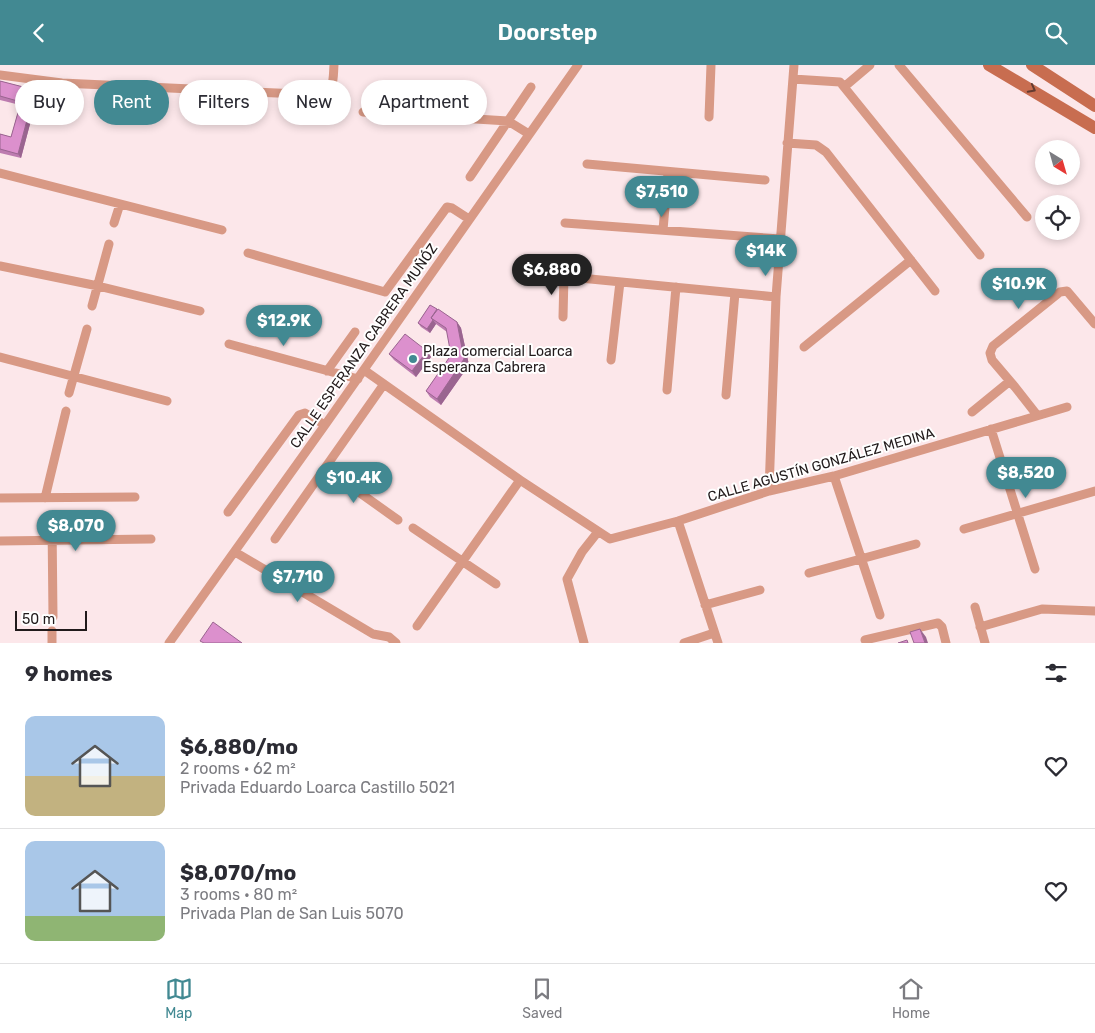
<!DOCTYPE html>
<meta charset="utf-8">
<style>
:root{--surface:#fff;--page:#f2f2f3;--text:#2b2b33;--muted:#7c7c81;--line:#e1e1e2;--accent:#428992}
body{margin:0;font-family:Rubik,sans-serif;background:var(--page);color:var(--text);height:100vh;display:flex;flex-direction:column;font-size:19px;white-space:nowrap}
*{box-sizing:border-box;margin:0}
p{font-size:16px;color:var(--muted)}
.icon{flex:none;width:28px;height:28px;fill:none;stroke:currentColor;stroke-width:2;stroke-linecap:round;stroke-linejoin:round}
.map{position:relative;height:578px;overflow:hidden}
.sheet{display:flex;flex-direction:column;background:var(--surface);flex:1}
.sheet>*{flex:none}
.top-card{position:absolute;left:15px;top:15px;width:500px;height:45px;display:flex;gap:10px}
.needle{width:32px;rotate:143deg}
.controls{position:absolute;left:1035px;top:75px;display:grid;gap:10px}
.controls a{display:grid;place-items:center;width:45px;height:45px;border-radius:50%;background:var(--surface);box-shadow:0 2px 8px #0003;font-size:25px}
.scale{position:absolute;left:15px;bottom:12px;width:72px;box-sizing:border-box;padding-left:5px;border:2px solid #211a1b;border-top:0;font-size:14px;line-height:18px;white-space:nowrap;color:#211a1b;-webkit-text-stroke:4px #fff;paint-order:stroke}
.price{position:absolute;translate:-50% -42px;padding:0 11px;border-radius:18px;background:var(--accent);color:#fff;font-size:16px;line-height:32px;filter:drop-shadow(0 1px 2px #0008)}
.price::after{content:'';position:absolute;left:50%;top:30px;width:15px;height:11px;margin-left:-8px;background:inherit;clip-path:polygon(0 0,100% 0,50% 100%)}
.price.selected{background:#222;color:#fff}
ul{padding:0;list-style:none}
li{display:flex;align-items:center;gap:15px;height:125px;padding:0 25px}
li+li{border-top:1px solid var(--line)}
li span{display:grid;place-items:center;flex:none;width:140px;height:100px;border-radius:10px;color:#555}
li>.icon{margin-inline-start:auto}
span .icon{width:60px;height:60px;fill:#fffc;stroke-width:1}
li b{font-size:21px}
h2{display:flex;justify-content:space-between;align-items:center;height:60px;padding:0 25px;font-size:21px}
.tag{padding:0 18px;border-radius:22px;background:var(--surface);box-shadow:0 2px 8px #0003;font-size:18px;line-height:45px}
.tag.selected{background:var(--accent);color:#fff}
header{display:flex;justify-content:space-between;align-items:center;height:65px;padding:0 25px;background:var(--accent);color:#fff;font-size:22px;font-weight:600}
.tab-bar{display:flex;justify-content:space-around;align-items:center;height:70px;border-top:1px solid var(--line);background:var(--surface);font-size:14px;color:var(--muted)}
.tab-bar a{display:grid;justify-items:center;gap:2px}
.tab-bar .selected{color:var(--accent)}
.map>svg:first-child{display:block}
</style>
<header><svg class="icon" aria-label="back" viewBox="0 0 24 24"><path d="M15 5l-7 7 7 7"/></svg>Doorstep<svg class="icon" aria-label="search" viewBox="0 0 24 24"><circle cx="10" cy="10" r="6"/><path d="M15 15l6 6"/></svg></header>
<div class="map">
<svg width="1095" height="578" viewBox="0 0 1095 578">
<rect width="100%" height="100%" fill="#fce7ea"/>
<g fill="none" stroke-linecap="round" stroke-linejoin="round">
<!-- street -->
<path stroke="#d89985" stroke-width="9" d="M899,0L1027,152
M0,10L62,18L321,30C335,26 333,12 334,0
M793,14L840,17L980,190
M844,22L870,0
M363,47L508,56L529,69
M709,52L711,0
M787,78L816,80L826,87L935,226
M587,99L765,115
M0,108L222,165
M470,112L531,22
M114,158L120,139
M565,158L780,174
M663,165L668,107
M248,188L385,227L447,142L452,143L469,154
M0,201L98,221L200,246
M549,210L776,232
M92,241L109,179
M563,252L564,211
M229,279L358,314
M804,282L911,195
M0,292L167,336
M611,295L620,217
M364,305L520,415L610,474L678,456L769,426L834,411L1067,342
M327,306L355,267
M667,325L676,222
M69,328L87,264
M726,330L735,228
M972,347L1010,316
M1037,350L1015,322L992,295L990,288L993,281L1060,227L1067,226L1095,259
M991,364L1035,504
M325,403L398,455
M834,411L880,550
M769,426L776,232L794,0
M0,433L135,432
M45,433L66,346
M228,447L299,350L305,348L325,360
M678,456L718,578
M52,457L53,552
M413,463L496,519
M964,464L1095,426
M275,474L384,319
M0,476L151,474
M235,487L373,569L389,572L396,578
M809,508L916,479
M705,540L760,525
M975,542L985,578
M417,561L520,415
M980,562L1042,544L1095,546
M865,575L938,558L942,562L946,578
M52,578V566
M169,578L325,360L578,0
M584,578L567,514L582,487L597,468
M684,578L714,568"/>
<!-- secondary -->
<path stroke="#c86d50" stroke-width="12" d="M989,0L1095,63
M1032,0L1095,41"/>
</g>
<!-- wall -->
<path fill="#bd7cb0" d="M0,16L35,25L38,29L21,93L0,88V69L11,72L20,40L0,35Z
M430,240L457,257L461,263L469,300L441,340L430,332L426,326L451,290L447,267L436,259L430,268L421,262L418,258Z
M427,286L431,292L416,312L394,295L389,289Z"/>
<!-- shaded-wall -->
<path fill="#9a6590" d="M35,25L38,29L21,93L18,89Z
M433,255L436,259L430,268L427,264Z
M457,257L461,263L469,300L441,340L437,334L464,294Z
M427,286L431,292L416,312L412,306Z
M920,564L926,572L928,578H925Z"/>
<!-- building -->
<path fill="#dc90cd" stroke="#9a6590" d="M0,16L35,25L18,89L0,84V69L11,72L21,37L0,31Z
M430,240L437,244L431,253L433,255L427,264L418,258Z
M438,244L457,257L464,294L437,334L426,326L451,290L446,263L431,253Z
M405,269L427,286L412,306L389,289Z
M213,557L242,578H204L200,576Z
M920,564L925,578H914L910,567Z
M907,575L908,578H898Z"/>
<!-- one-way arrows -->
<defs><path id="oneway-chevron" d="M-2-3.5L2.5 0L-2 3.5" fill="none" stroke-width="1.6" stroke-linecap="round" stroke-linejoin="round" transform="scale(1.25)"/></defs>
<use stroke="#643b30" href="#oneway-chevron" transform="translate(1032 24) rotate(28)"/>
<!-- markers -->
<circle fill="#428992" stroke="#fff" stroke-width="2" cx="413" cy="294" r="5"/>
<g text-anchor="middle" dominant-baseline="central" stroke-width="4" stroke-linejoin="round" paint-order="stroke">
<!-- street labels -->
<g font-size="14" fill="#211a1b" stroke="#fff">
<text transform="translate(364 281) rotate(-55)">CALLE ESPERANZA CABRERA MUÑÓZ</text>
<text transform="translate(821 400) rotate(-16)">CALLE AGUSTÍN GONZÁLEZ MEDINA</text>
</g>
<!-- poi labels -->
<g font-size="14" fill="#211a1b" stroke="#fff" text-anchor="start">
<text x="423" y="286">Plaza comercial Loarca<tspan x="423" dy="16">Esperanza Cabrera</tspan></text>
</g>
</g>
</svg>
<div class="controls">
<a><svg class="needle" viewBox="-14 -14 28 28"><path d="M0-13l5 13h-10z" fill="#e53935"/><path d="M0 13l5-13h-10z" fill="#7c7c81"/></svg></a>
<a><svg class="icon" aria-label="locate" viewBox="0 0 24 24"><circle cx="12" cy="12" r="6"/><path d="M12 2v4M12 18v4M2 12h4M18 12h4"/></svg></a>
</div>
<div class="scale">50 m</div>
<b class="price" style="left:662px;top:153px">$7,510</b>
<b class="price" style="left:766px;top:212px">$14K</b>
<b class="price selected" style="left:552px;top:231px">$6,880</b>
<b class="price" style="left:1019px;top:245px">$10.9K</b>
<b class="price" style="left:284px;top:282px">$12.9K</b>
<b class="price" style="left:1026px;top:434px">$8,520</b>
<b class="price" style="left:354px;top:439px">$10.4K</b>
<b class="price" style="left:76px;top:487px">$8,070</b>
<b class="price" style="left:298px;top:538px">$7,710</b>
<div class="top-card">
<a class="tag">Buy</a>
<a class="tag selected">Rent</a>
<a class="tag">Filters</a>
<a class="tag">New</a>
<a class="tag">Apartment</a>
</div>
</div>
<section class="sheet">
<h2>9 homes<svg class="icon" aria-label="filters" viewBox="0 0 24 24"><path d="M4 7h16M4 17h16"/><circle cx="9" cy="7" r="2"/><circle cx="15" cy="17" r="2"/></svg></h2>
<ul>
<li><span style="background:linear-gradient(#a9c7e8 60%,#c2b280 0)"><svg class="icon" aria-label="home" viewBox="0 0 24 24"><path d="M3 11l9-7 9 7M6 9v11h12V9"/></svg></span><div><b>$6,880/mo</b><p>2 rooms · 62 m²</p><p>Privada Eduardo Loarca Castillo 5021</p></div><svg class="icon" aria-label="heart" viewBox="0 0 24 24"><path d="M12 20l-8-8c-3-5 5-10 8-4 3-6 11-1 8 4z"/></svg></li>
<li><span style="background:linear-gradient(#a9c7e8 75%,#8fb573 0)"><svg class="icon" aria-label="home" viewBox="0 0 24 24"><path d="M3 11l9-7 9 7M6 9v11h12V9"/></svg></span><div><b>$8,070/mo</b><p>3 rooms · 80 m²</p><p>Privada Plan de San Luis 5070</p></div><svg class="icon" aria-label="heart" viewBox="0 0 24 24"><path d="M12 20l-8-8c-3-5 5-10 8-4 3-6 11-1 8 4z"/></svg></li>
</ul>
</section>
<nav class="tab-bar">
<a class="selected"><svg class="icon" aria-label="map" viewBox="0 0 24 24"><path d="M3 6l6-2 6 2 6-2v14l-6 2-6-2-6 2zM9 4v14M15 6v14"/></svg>Map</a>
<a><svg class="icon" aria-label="saved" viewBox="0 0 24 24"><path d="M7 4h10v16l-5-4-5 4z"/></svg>Saved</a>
<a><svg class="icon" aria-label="home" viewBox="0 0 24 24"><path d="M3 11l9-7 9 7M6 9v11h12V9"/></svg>Home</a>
</nav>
